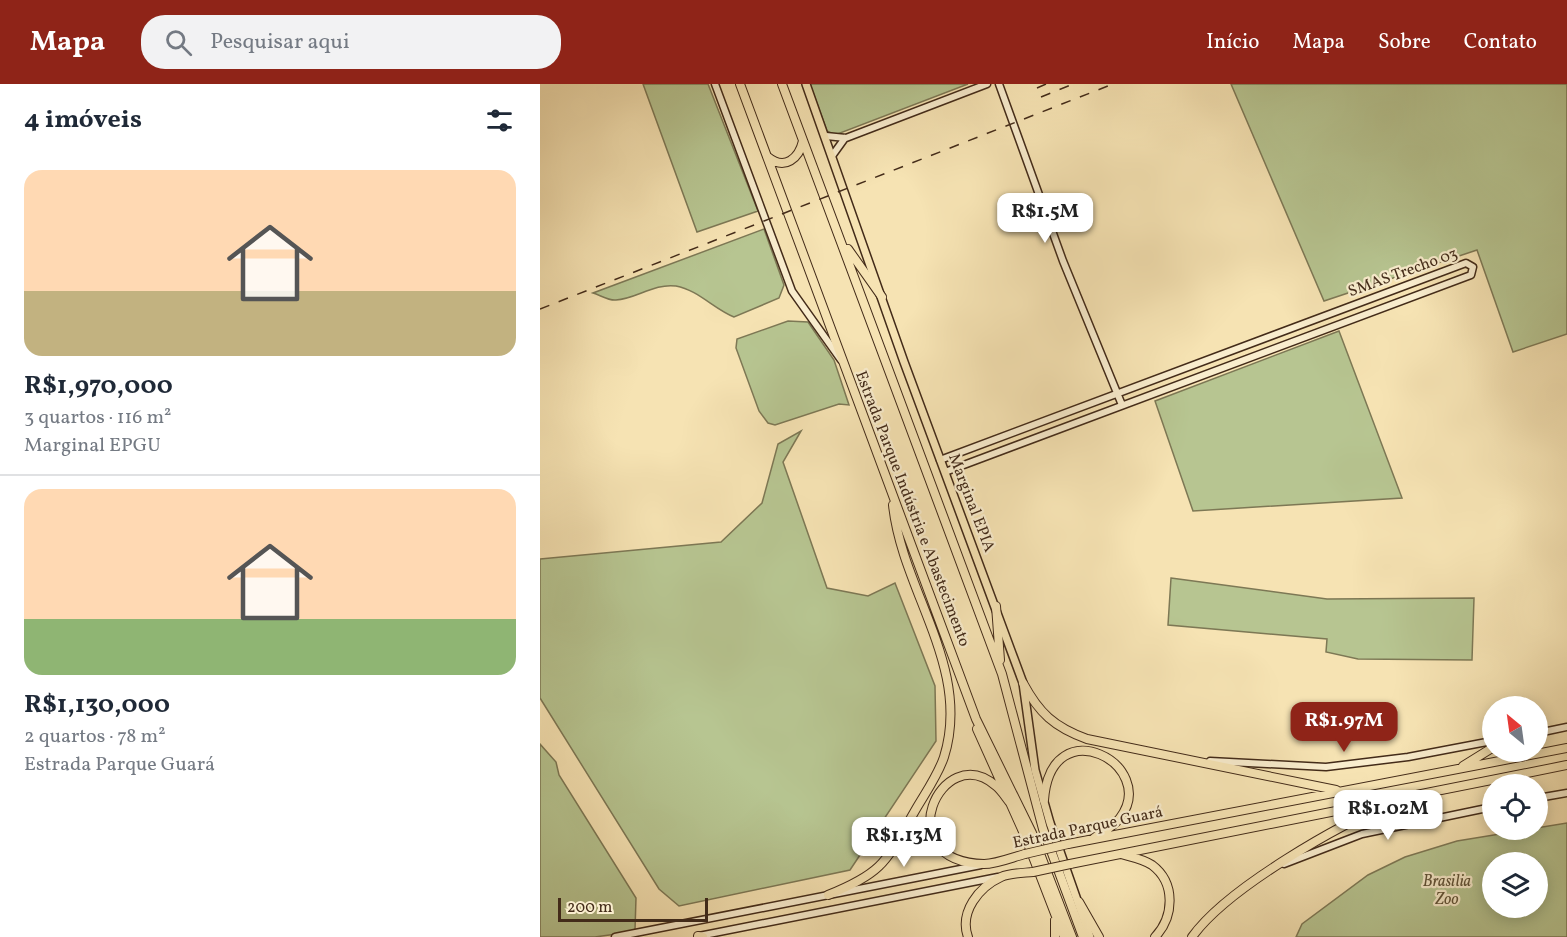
<!DOCTYPE html>
<html lang="pt">
<meta charset="utf-8">
<style>
:root{--surface:#fff;--page:#f2f2f3;--text:#1f2937;--muted:#747a83;--line:#e0e1e3;--accent:#8f2418}
body{margin:0;font-family:Vollkorn,serif;background:var(--page);color:var(--text);height:100vh;display:flex;flex-direction:column;font-size:22px;white-space:nowrap}
*{box-sizing:border-box;margin:0}
p{font-size:20px;color:var(--muted)}
.icon{flex:none;width:33px;height:33px;fill:none;stroke:currentColor;stroke-width:2;stroke-linecap:round;stroke-linejoin:round}
.map{position:relative;flex:1;overflow:hidden}
.side{display:flex;flex-direction:column;background:var(--surface);width:540px}
.side>*{flex:none}
.needle{width:39px;rotate:331deg}
.fabs{position:absolute;left:942px;top:612px;display:grid;gap:12px}
.fabs a{display:grid;place-items:center;width:66px;height:66px;border-radius:50%;background:var(--surface);box-shadow:0 3px 15px #0003;font-size:30px}
.scale{position:absolute;left:18px;bottom:15px;width:150px;box-sizing:border-box;padding-left:6px;border:3px solid #432b19;border-top:0;font-size:16px;line-height:21px;white-space:nowrap;color:#432b19;-webkit-text-stroke:4px #f9edce;paint-order:stroke}
.price{position:absolute;translate:-50% -51px;padding:0 14px;border-radius:12px;background:#fff;color:#222;font-size:20px;line-height:39px;filter:drop-shadow(0 2px 3px #0008)}
.price::after{content:'';position:absolute;left:50%;top:36px;width:18px;height:14px;margin-left:-9px;background:inherit;clip-path:polygon(0 0,100% 0,50% 100%)}
.price.active{background:var(--accent);color:#fff}
ul{padding:0;list-style:none}
li{display:grid;align-content:center;gap:12px;height:318px;padding:0 24px}
li+li{border-top:2px solid var(--line)}
li span{display:grid;place-items:center;height:186px;border-radius:18px;color:#555}
li>.icon{margin-inline-start:auto}
span .icon{width:108px;height:108px;fill:#fffc;stroke-width:1}
li b{font-size:26px}
h2{display:flex;justify-content:space-between;align-items:center;height:72px;padding:0 24px;font-size:26px}
header{display:flex;align-items:center;gap:36px;box-sizing:border-box;height:84px;padding:0 30px;background:var(--accent);color:#fff}
header strong{font-size:28px}
nav{display:flex;gap:33px;margin-inline-start:auto;font-size:21px}
.search{width:420px;height:54px;background:var(--page);display:flex;align-items:center;gap:15px;box-sizing:border-box;padding:0 21px;border-radius:24px;color:var(--muted);font-size:22px}
main{display:flex;flex:1;min-height:0}
.map>svg:first-child{display:block}
</style>
<header>
<strong>Mapa</strong>
<div class="search"><svg class="icon" aria-label="search" viewBox="0 0 24 24"><circle cx="10" cy="10" r="6"/><path d="M15 15l6 6"/></svg>Pesquisar aqui</div>
<nav><a>Início</a><a>Mapa</a><a>Sobre</a><a>Contato</a></nav>
</header>
<main>
<section class="side">
<h2>4 imóveis<svg class="icon" aria-label="filters" viewBox="0 0 24 24"><path d="M4 7h16M4 17h16"/><circle cx="9" cy="7" r="2"/><circle cx="15" cy="17" r="2"/></svg></h2>
<ul>
<li><span style="background:linear-gradient(#ffd9b3 65%,#c2b280 0)"><svg class="icon" aria-label="home" viewBox="0 0 24 24"><path d="M3 11l9-7 9 7M6 9v11h12V9"/></svg></span><div><b>R$1,970,000</b><p>3 quartos · 116 m²</p><p>Marginal EPGU</p></div></li>
<li><span style="background:linear-gradient(#ffd9b3 70%,#8fb573 0)"><svg class="icon" aria-label="home" viewBox="0 0 24 24"><path d="M3 11l9-7 9 7M6 9v11h12V9"/></svg></span><div><b>R$1,130,000</b><p>2 quartos · 78 m²</p><p>Estrada Parque Guará</p></div></li>
</ul>
</section>
<div class="map">
<svg width="1027" height="853" viewBox="0 0 1027 853">
<rect width="100%" height="100%" fill="#f6e3b3"/>
<filter id="stains"><feTurbulence type="fractalNoise" baseFrequency=".00333" numOctaves="4"/><feColorMatrix values="0 0 0 0 .2 0 0 0 0 .09 0 0 0 0 .02 0 0 0 .5 -.17"/></filter>
<radialGradient id="worn" r=".72"><stop offset=".6" stop-color="#630" stop-opacity="0"/><stop offset="1" stop-color="#630" stop-opacity=".3"/></radialGradient>
<!-- green -->
<path fill="#b7c591" stroke="#7d7855" stroke-width="1.5" fill-rule="evenodd" d="M103,0H168L218,127L157,148Z
M270,0H428L295,51L287,47Z
M691,0H1027V250L973,268L937,166L784,217Z
M224,145L244,201L239,214L194,233C174,225 158,206 136,202C114,199 96,215 76,216C69,217 60,211 53,209Z
M248,237L268,238L294,276L309,321L299,320L235,341L228,339L219,327L196,264L197,255Z
M799,247L862,414L653,427L615,317Z
M261,347L243,378L287,504L328,512L355,499L395,602L396,657L310,786L139,822L119,805L0,614V475L181,458L222,419L238,360Z
M631,494L787,515L934,514L932,576L818,575L786,568L787,555L628,541Z
M0,660L16,678L19,691L96,814L95,846L91,848L55,853H0Z
M1027,739V853H756L762,840L828,791L865,773L917,757ZM952,778H998V824H952Z"/>
<g fill="none" stroke-linecap="round" stroke-linejoin="round">
<defs>
<path id="secondary" d="M175,0L252,207L301,276
M459,0L523,177L582,321
M286,52L306,54L447,0
M292,72L305,54
M400,376L926,179L933,183L931,191L405,388
M998,649L1027,643
M670,677L786,683L868,673L952,657
M998,714L1027,709
M744,780L822,750L952,723
M159,852L458,793
M75,853L441,781"/>
<path id="primary" d="M266,0L364,278L483,599L495,686L510,739L550,853"/>
<path id="highway" d="M200,0L436,635L492,749L532,853
M242,0L462,590L503,745L543,853
M228,73C245,87 259,74 263,57
M308,165L342,213
M456,522L460,576
M483,599C499,629 514,643 547,655L796,706
M437,645L485,752L524,853
M923,682L952,664
M504,716C511,623 620,681 580,734C574,742 563,748 554,754
M471,720C466,714 462,707 456,702C401,654 346,778 444,780C457,780 473,773 485,770
M528,760L1027,664
M581,770C592,773 603,775 612,781C636,799 634,833 615,853
M530,780L1027,681
M288,811C345,788 346,777 376,725C386,708 398,691 404,673C432,584 362,507 353,421
M539,818L559,853
M515,836V853
M158,852L163,853
M428,853C419,828 439,803 461,793C470,789 484,789 493,788
M652,853C687,804 800,740 856,717"/>
</defs>
<!-- secondary casing -->
<use href="#secondary" stroke="#432b19" stroke-width="9"/>
<!-- primary casing -->
<use href="#primary" stroke="#432b19" stroke-width="10"/>
<!-- highway casing -->
<use href="#highway" stroke="#432b19" stroke-width="10"/>
<!-- secondary -->
<use href="#secondary" stroke="#f9edce" stroke-width="6"/>
<!-- primary -->
<use href="#primary" stroke="#f6e3b3" stroke-width="7"/>
<!-- highway -->
<use href="#highway" stroke="#f6e3b3" stroke-width="8"/>
<!-- rail -->
<path stroke="#432b19" stroke-width="1.5" stroke-dasharray="10 10" stroke-linecap="butt" d="M497,4L506,0
M501,13L533,0
M0,225L573,0"/>
<defs>
<path id="highway-bridge" d="M485,770L528,760
M493,788L530,780"/>
</defs>
<!-- highway-bridge casing -->
<use href="#highway-bridge" stroke="#432b19" stroke-width="10" stroke-linecap="butt"/>
<!-- highway-bridge -->
<use href="#highway-bridge" stroke="#f6e3b3" stroke-width="8"/>
</g>
<g text-anchor="middle" dominant-baseline="central" stroke-width="4.5" stroke-linejoin="round" paint-order="stroke">
<!-- street labels -->
<g font-size="16" fill="#432b19" stroke="#f9edce">
<text transform="translate(863 189) rotate(-20)">SMAS Trecho 03</text>
<text transform="translate(431 419) rotate(69)">Marginal EPIA</text>
<text transform="translate(372 425) rotate(69)">Estrada Parque Indústria e Abastecimento</text>
<text transform="translate(548 744) rotate(-12)">Estrada Parque Guará</text>
</g>
<!-- park labels -->
<g font-size="16" font-style="italic" fill="#605237" stroke="#f9edce">
<text x="907" y="798">Brasilia<tspan x="907" dy="18">Zoo</tspan></text>
</g>
</g>
<rect width="100%" height="100%" filter="url(#stains)"/>
<rect width="100%" height="100%" fill="url(#worn)"/>
</svg>
<div class="fabs">
<a><svg class="needle" viewBox="-14 -14 28 28"><path d="M0-13l5 13h-10z" fill="#e53935"/><path d="M0 13l5-13h-10z" fill="#747a83"/></svg></a>
<a><svg class="icon" aria-label="locate" viewBox="0 0 24 24"><circle cx="12" cy="12" r="6"/><path d="M12 2v4M12 18v4M2 12h4M18 12h4"/></svg></a>
<a><svg class="icon" aria-label="layers" viewBox="0 0 24 24"><path d="M12 4l9 5-9 5-9-5zM3 14l9 5 9-5"/></svg></a>
</div>
<div class="scale">200 m</div>
<b class="price" style="left:505px;top:160px">R$1.5M</b>
<b class="price active" style="left:804px;top:669px">R$1.97M</b>
<b class="price" style="left:848px;top:757px">R$1.02M</b>
<b class="price" style="left:364px;top:784px">R$1.13M</b>
</div>
</main>
